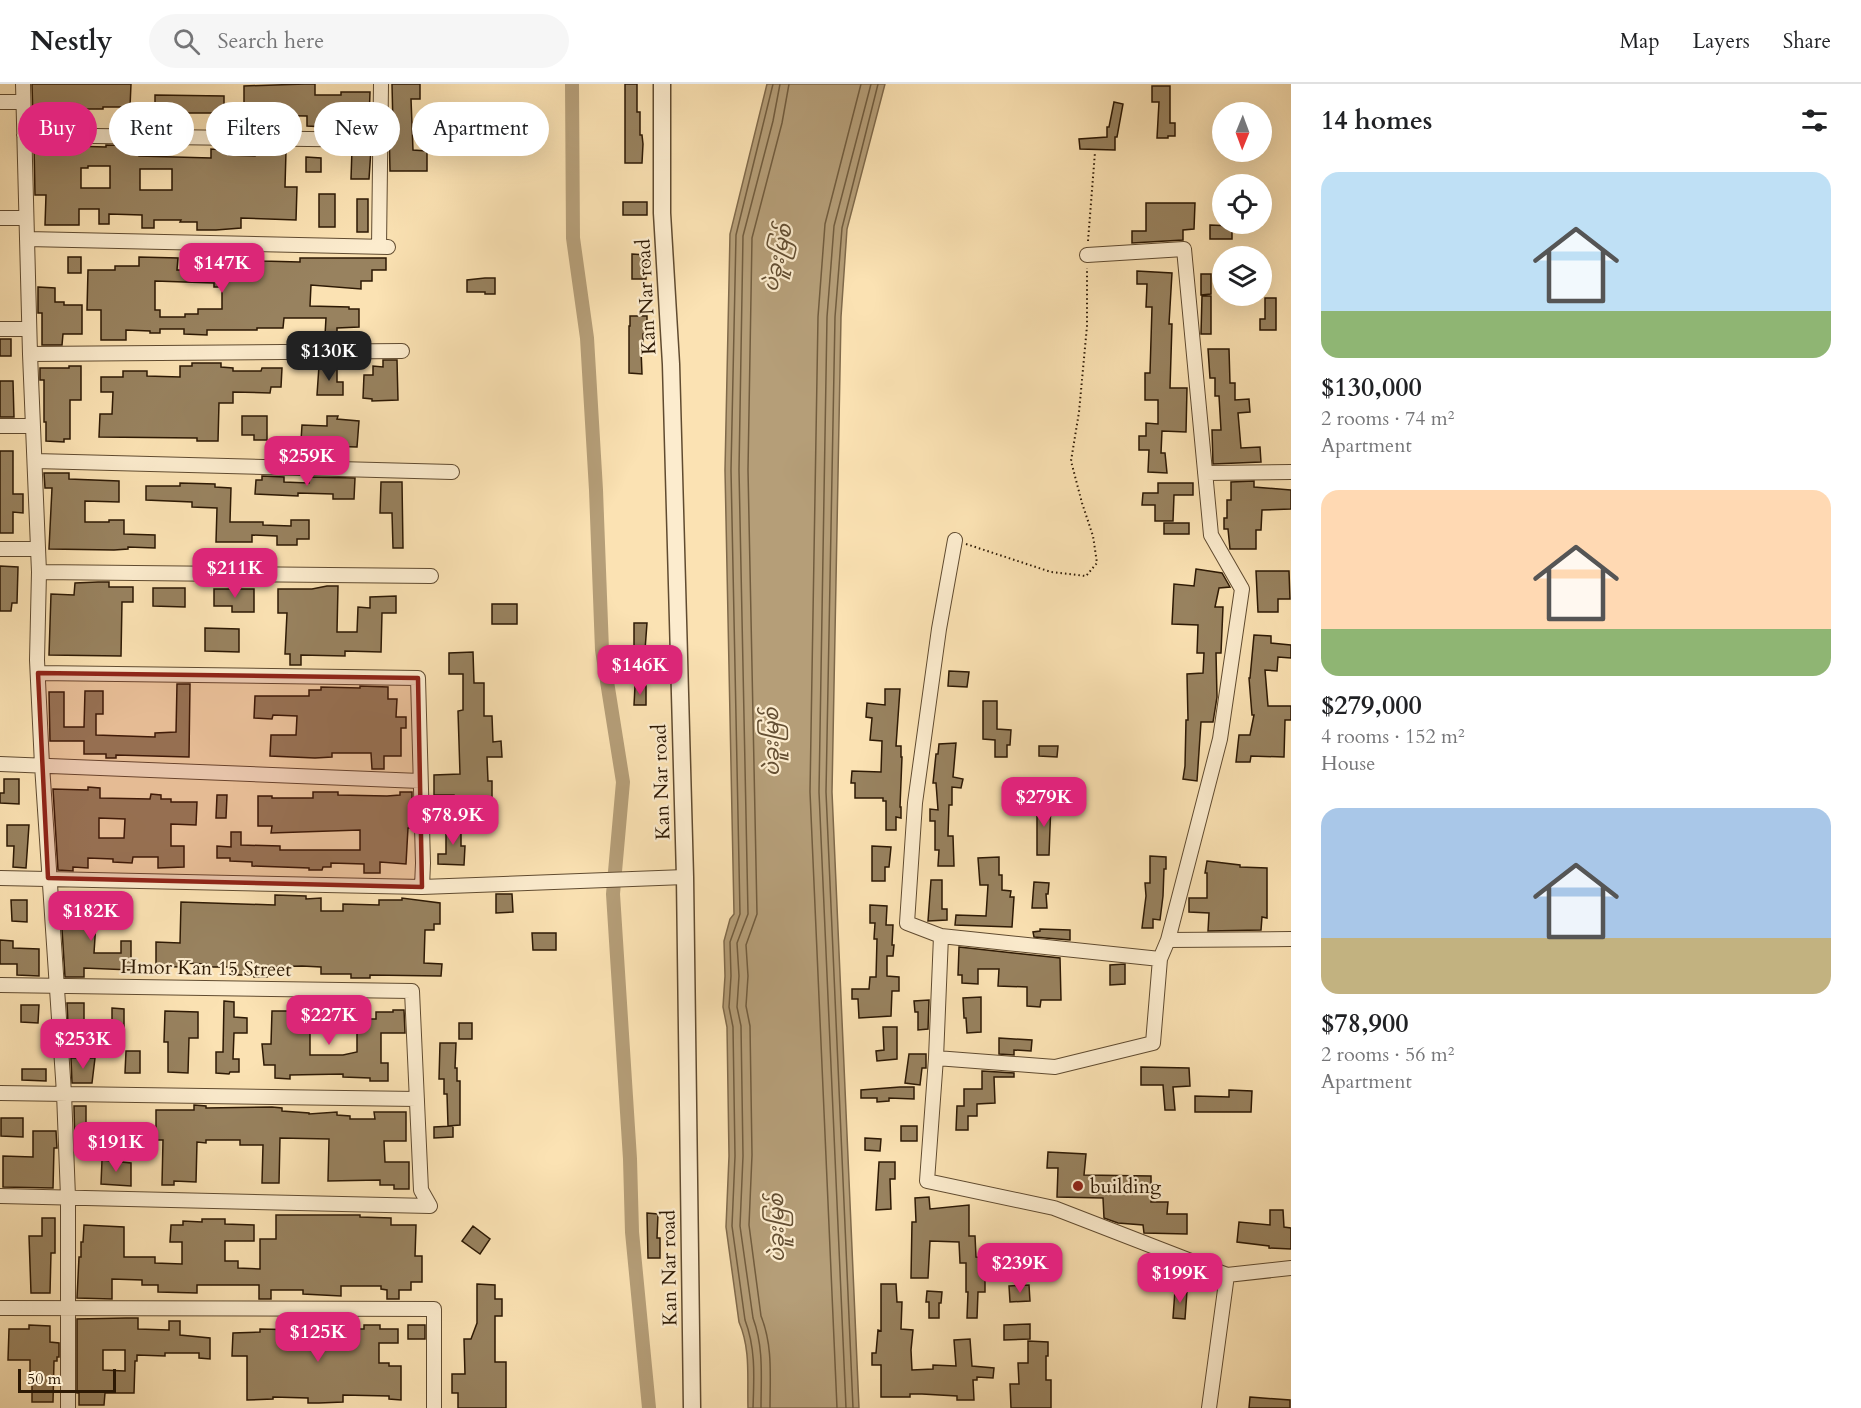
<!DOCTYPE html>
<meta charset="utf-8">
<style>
:root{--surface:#fff;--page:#f6f6f6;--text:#202124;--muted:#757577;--line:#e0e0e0;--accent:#db2777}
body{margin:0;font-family:Cardo,"Noto Sans Myanmar",serif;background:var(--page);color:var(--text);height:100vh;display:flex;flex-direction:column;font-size:22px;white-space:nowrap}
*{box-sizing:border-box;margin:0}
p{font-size:20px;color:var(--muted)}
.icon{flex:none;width:33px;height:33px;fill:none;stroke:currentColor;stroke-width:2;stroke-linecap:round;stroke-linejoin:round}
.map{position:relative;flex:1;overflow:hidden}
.panel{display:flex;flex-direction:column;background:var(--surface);width:570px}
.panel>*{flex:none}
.banner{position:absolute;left:18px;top:18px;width:570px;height:54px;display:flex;gap:12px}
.needle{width:39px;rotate:181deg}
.controls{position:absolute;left:1212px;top:18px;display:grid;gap:12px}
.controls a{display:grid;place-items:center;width:60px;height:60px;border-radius:50%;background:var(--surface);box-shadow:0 6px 24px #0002;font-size:30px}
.scale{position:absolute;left:18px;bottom:15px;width:98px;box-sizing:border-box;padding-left:6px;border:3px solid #2d1904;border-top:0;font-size:16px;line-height:21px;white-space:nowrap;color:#2d1904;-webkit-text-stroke:4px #fcecce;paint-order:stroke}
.price{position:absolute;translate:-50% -51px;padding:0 14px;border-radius:12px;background:var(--accent);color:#fff;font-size:20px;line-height:39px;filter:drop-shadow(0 2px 3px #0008)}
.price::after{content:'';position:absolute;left:50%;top:36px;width:18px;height:14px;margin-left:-9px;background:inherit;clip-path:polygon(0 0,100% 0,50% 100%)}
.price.on{background:#222;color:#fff}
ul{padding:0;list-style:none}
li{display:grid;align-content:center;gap:12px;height:318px;padding:0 30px}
li span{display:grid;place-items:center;height:186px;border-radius:18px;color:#555}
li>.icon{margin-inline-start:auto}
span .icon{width:108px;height:108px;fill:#fffc;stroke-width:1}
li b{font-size:26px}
h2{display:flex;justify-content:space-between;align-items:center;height:72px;padding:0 30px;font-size:26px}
.pill{padding:0 21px;border-radius:27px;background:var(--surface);box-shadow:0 6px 24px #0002;font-size:21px;line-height:54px}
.pill.on{background:var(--accent);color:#fff}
header{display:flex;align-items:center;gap:36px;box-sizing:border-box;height:84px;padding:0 30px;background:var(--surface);border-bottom:2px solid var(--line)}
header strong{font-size:28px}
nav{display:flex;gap:33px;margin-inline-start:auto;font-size:21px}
.search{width:420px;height:54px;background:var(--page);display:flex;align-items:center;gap:15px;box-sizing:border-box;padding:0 21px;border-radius:33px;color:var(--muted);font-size:22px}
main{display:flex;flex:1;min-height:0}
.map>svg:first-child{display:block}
</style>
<header>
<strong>Nestly</strong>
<div class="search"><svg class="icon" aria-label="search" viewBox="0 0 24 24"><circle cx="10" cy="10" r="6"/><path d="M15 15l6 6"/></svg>Search here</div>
<nav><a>Map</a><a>Layers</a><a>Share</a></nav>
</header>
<main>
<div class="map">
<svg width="1291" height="1324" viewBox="0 0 1291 1324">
<rect width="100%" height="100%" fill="#fbe2b3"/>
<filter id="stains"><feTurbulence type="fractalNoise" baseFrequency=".00333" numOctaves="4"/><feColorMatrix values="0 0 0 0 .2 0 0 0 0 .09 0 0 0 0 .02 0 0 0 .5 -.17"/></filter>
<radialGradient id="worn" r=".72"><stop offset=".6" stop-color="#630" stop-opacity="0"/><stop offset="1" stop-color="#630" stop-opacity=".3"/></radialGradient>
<!-- water -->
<path fill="#b59e78" stroke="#7f694a" stroke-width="1.5" d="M767,0H885L847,145L841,233L832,708L859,1324H748C747,1294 751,1266 739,1238L726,1143L729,1072L727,943L723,923L725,892L724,857L730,835L734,830L725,386L730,150Z"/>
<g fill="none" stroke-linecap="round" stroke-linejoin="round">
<!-- shore -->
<path stroke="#715c3e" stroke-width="1.5" d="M753,1324C754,1294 756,1265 745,1236L732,1142L735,1072L733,943L729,923L731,892L730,858L740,830L731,386L736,151L773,0
M761,1324C761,1293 764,1264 753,1234L740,1142L743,1072L741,942L737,923L739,892L737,859L748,830L739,386L743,152L773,37L780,0
M770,1324C770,1292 773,1262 761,1232L749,1141L752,1071L750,942L746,922L748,892L746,861L757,830L748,386L752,154L782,39L789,0
M837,1324L810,708L818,233L825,140L861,0
M846,1324L819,708L827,233L834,142L871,0
M853,1324L826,708L835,233L842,144L878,0"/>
<!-- canal -->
<path stroke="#b59e78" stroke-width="14" d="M572,0L573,154L587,254L596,406L602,566L623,698L613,810L630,1075L632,1148L649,1324"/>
</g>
<!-- building -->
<path fill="#98825f" stroke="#2d1904" stroke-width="1.5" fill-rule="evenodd" d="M32,0H131L130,23H103V25H52V35H33Z
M305,0H315V11H341V8H370L369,36L326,35L325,43L307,42V32L244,31V2Z
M392,0H420V15H411L413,66L427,67V87H390L389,43H393Z
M625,0H637V28H640V51H642L643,60L642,79H625Z
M1152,2H1170V39H1175V52H1168V54H1157L1159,18H1152Z
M155,11L224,12V29H155Z
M1114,18L1123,20L1117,53H1115V66L1080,65L1079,55L1107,53V43H1109Z
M34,61L106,63V61L139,62V72L211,74V65L224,66V68H229V71L255,72V66L286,67L285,103H297L296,136L241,134V144L216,146H197V138H180L181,136H154V144H142V131L109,130V140H99V125H79V141H45L46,111H35ZM88,82H110V104H81V84H88ZM140,85H172V106H140Z
M352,65H371L369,95H351Z
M306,73L321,74V88H306Z
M319,110H335V143H319Z
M357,115H368V148H357Z
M623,118H647V131H623Z
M1146,119H1195L1194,145L1183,146V156L1132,159V147H1146Z
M1210,141L1232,142V155H1210Z
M632,170L646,171V195H632Z
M215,172L262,173V177L300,178V174H386V186H372V197H361V205L311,201L310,222L349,223V225H359V243L337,244V251H325L326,234H284L283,244H257V246H207V251L184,250V245H160V249H150V247L126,246V256H101V226H87L88,186H115V182H139V173L178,174L177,186H214ZM155,197L214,199V203H222V225H198V230H185V233H160V226H155Z
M68,173H81V189H68Z
M1137,187L1172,189L1169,240H1172L1170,304H1187L1186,348L1162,347L1161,369H1165L1167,389L1148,388L1149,366H1139V352H1146V339L1158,340V316H1145V289H1150L1152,223H1146L1147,200H1137Z
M1201,190H1211V210L1201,211Z
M485,194H495V210H485V208H467V196Z
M38,203L55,204V218H64V221H82V250H63L62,261H42V229H38Z
M1202,212H1211V250H1201Z
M1265,214H1276V246H1260V235H1265Z
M630,232H647V250H643V265H641L642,290L629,289V242H630Z
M0,255H11V272H0Z
M1208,265H1229L1230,299H1235V316L1249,315L1250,328L1238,329L1241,364L1260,363L1261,378L1213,380L1212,346H1221L1219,312H1215V294H1210Z
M383,276H397L398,316L372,317V315L363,314L364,291H373V282L383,283Z
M192,279H221V283L233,284V287H261L262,284H282L281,303H271L270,309L233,308V319H219L218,357H197V354L99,353L100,330H112L113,308H101V293H123V287H147V292L180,293V282H192Z
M69,282H81V316H70V355H64V358L46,357V338H44V296H40V284H69Z
M319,282H337V298H343V311H317Z
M0,297H13L14,333H0Z
M242,332H267V356H254V351H242Z
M327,332H338L337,335L359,337L357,363L325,362L326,359L301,357L302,341L327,342Z
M0,367H13V410H23V429L13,428V449H0Z
M44,389H69V395L119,397V418L85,417V438H109V436H124V450L155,451V464L128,463V465L114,466L49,465L52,404H45Z
M262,392L284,393V398L309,399V393L355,394L354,415H333V410L298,409V412L255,410L256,396H262Z
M1254,397V403L1291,406V425L1262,426L1261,446H1256V465H1230L1228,445H1224V434H1227V416H1231V398Z
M381,398H402L403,464H393L392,429H380Z
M180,399L215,400V403L231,404L230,438H263V441L291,442V436H309V455H297V461H277V452L252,451V458H216L217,424L192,423V418L146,416V402H180Z
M1158,399H1193V411H1174L1173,437H1155V421H1142L1143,409H1158Z
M1164,439H1189V450H1164Z
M0,482L18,483L17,519H12L11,527H0Z
M1196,485L1222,489L1230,503L1219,504L1215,523H1223L1221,569H1216L1217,613L1213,638H1201L1197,697L1183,695L1185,682L1186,636H1188L1187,590L1203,589L1204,569H1197L1198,541L1172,540L1174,500L1194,502Z
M1256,487H1289L1290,515H1278V528H1258Z
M98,498H109V503H133V518H122L121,572L49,571L51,510L74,511L75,499Z
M327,502H338L337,548H357L358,523L370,524V513L396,512V529H382L381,568L345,567V572L301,571V581H290V570H285L287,529H278V505H312Z
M153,504H185V523L153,522Z
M214,505H254V528H232V522H214Z
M492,520H517V540H492Z
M634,539H647L645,566H634Z
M205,544L239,545V568L205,567Z
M1254,551L1271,552V559L1291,561V574L1278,573L1277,587L1265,586L1268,622H1291V636H1285L1284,673L1251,672L1250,678H1236L1239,651H1250L1254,631H1252L1249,594H1250Z
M473,568L474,599H484V632H492L493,658L501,657L502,673H487L488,697H492V721H454V711H434V691L460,690L458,627L463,626V590H449V569Z
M949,587L969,588L967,603L948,602Z
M177,600H190L189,673L116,671V674H106V670H84V657H50L49,608H64V643H84L85,607H103V630H96V651L155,653V649L176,648Z
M360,602L388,603V615H397L396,633H406V644H401V672H384V685H372L371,669H332V673L315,674L270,672L271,651H296L297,632L273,631L272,635L254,634L255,612H309V606H321V603L360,604Z
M635,602H646V621H634Z
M885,605H900L896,662H901V673H902L900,723H901V734L896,733V746H886V717H883V714H855V699H851L852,687L881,688L882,657L870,656L872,634L866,633L867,619L885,621Z
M983,617H997V645L1011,646L1010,661H1007V673H995V656L983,655Z
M956,659L953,693L963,695L961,704L952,703V721H949L948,752H953L954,782H938L939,766H935V737H930V725L938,726L936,699H933L936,670H938L939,660Z
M1039,662H1058L1057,673L1039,672Z
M4,695H19V720L0,719V709H4Z
M88,703L100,704V714L150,715L151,710L161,711V715H171V718H197L196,741L171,740V762H184V783L158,784V773H133L132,779L113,778V775L88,774V784L73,783V787L58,786L53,705L88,706ZM99,734L125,735L124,754H99Z
M313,708H338V711L387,712L400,711V708H412V744H408L406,780L380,778V789H364V780L331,779V783H323L322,786H309V784L252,782V778L230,777V774H217V762L231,763V748H241V761L280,762V766H360V746L271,749L272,742H258V712H272V714H313Z
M217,711H227L226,734H216Z
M1051,718L1049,771H1037V719Z
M450,736L461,737V762H465L464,781L438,780V770H446V749H449Z
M7,741H29L26,784L13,783L14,762H7Z
M872,762L891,763L889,783H885V797H872Z
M1150,772L1166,773V785H1164L1163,812L1160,836L1153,835V844H1142L1146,812L1145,799H1150Z
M999,773V791H1002V806L1011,807L1010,813H1014L1012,843L955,841L956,831L986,832L988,801H980L978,774Z
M1207,777L1240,781V783L1267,784V834L1262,833L1261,846L1208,847L1209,829L1189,828V814H1207V789H1205Z
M931,796H942V825H947V836L928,837Z
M1034,798L1049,799L1048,810H1046L1047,824H1032Z
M496,810H512L513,828L496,829Z
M275,811L306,812V815L321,814V827H343V820L379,821V816H402V814L440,819V840H434V846H425L424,879L442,880L441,892L370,891V894H351V890H321V883L302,882L267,883V893H254V891H232V883H208V880L179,879V883L156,882V858L180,859L181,818L275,821Z
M11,816H27V838L12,837Z
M109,821H121L120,839L96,838L94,869H121V857H131V886L84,884V893H65L61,829H84V822L109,823Z
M870,821L887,822L886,841H893L892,861H894L893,872H887V892L899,893V907H892L891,932L859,934L858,915H852V905H869L870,893H876L877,855H874L875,839H870Z
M1040,845L1070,846V856L1034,853L1033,848L1040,847Z
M532,849H556V866H533Z
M0,856L13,857V864L39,865V892L17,891V880H0Z
M959,863L1060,874L1061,916H1041L1040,923L1027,922V903L998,902L999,885H978V900L962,899V891H958Z
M1125,880V900L1110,901V881Z
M981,913V948L967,949L966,934H964L963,914Z
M929,916L928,945L918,946V928H915L914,917Z
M224,917L234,918V933L247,934V949H234L233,975H239V988H230L229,990L216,989V968H223Z
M67,919H84V940H68Z
M21,921H39L38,939L21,938Z
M112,924L124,925V947H112Z
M393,926H404L405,949H381V979H388V997H370V994L343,993V990L290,991V995L275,994V981H264L262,960H271L272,927H303V931H332V946H310V971H343L357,968V935H376V928H393Z
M165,927L198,928V954H189L188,989L168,988V958H164Z
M459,939H472V955H459Z
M883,943H897V975L877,977L876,967L884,966Z
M999,954L1032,956L1031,967L1014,966V971L999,970Z
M440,959H456L455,984H457V997H460V1041L448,1042L447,1010H444V995H439Z
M126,967H140V989H125Z
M909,970H926V984H922L920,1001L905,999Z
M71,974H95L92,999H72Z
M1141,983L1189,984L1190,1002L1173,1003L1175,1026H1165L1163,1001H1141Z
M22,985H46V997L22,996Z
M982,987L1014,989V993H994L995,1019L977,1020V1032H968V1046H956L957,1022H964V1005H982Z
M900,1003H914V1015L889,1014V1017L877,1018V1014H861V1006Z
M1229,1006L1252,1007L1251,1028H1195V1012L1229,1013Z
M194,1021L206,1022V1024L272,1023L282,1024V1027L309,1029V1030L337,1028V1031L350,1032V1035H375L374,1028H406V1057H384L385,1078H409V1105H394V1101H380V1096L328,1097L329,1055L280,1054L279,1099H262L263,1061H240V1056H206V1059L197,1058L196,1098L174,1097V1101H162L163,1056H156V1026H194Z
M74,1022H86V1049H95V1064H75Z
M1,1034H23V1053L1,1052Z
M453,1042V1053L434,1054V1043Z
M901,1042H917V1057H901Z
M33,1047H56L57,1064H54L53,1104L3,1103V1072L33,1073Z
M865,1054L881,1055L880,1067L865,1066Z
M1048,1068L1086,1070L1084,1091L1151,1092V1118H1168L1167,1130H1187V1150L1144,1149L1143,1141L1118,1139L1104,1134L1103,1114L1057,1113L1058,1084H1047Z
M102,1076L131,1079V1102L101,1100Z
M879,1078H895V1095H890L891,1125L876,1126Z
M929,1113L930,1125L969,1121V1152H975L976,1173L1008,1176L1007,1190L985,1188V1208H978L977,1234H967L968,1208H966V1179H960L959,1158L930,1157L928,1194H911L912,1138H916L915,1114Z
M1270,1126H1283L1284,1143L1291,1144V1165L1269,1164V1162L1237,1158L1239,1138L1270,1141Z
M647,1129L658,1130L657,1154H660V1174H648Z
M276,1131H360V1133L391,1134V1141H416L415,1172H422V1198H411V1206H399V1215H387V1206L381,1205V1202H341V1212L303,1210V1206H271V1215H259V1201H197V1209L158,1208V1201H142V1196L112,1195V1215L77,1214L79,1173H81V1158H83L84,1141L124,1143V1173H155V1179L182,1180V1158H170L171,1141H183V1137L202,1138V1135H225V1140L254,1141V1157H225V1177H238V1184L260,1185V1155H276Z
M42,1134H55V1169H51L50,1209H31L29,1152H42Z
M473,1142L490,1155L480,1170L462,1157Z
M477,1200L495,1201V1215H502V1232H495V1278H506V1324H458V1309H452V1290H465L464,1255H471L477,1239Z
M881,1200H896L897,1218H902L901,1245L913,1246L911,1266L912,1286L933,1285V1281L956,1282L954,1256L970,1255L972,1282L994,1284L993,1294L977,1293V1296H973L974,1316H957V1312L922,1310H910V1313H881V1281H872V1269H876L878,1246L881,1247Z
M1029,1201L1030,1217L1010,1218L1009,1202Z
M1175,1206L1187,1207L1185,1235L1173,1234Z
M927,1207L942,1208L941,1219H939V1234H929V1218H926Z
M126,1234H138V1245L169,1246V1237H180V1251L210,1254V1275L199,1274V1269H165V1272L137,1271V1277H135L134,1309H105L104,1321H79V1309H77V1235ZM103,1266H125V1287L103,1286Z
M304,1234L318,1235V1242H335V1245H364V1241H380V1245H398V1259H379V1279H389V1282H401V1316L389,1315V1312L343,1311V1318L319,1319H308V1314L273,1313V1315L247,1316V1272H232L233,1249L260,1248V1245L304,1246Z
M1030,1240V1255L1004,1256V1241Z
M29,1241L50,1242V1258L59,1259V1273H57V1277H54L53,1318H32V1291H30V1276H8L9,1245H29Z
M408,1241H425V1255H408Z
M1028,1257L1048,1258V1272H1046V1296H1051V1324H1011L1010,1300H1019L1018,1279H1028Z
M1250,1313L1290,1316V1324H1249Z"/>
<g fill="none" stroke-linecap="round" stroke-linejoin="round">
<defs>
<path id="minor" d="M23,0L30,270L39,488L37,576L42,681L64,1009L68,1113V1324
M0,18H23
M24,51L381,56
M0,134H26
M27,155L388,163
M379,163L381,0
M0,245H29
M30,270L402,267
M0,342H33
M35,377L452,388
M1205,389L1291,388
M955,456L939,545L915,719L907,839L941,852L1160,875
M0,465H38
M39,488L431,492
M0,680L420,697
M0,794L422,803L423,779L418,594L38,589
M422,803L685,793
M941,852L936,974L927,1097L1054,1124L1227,1191
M1168,856L1291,855
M0,901L412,907L421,1106L430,1122L0,1112
M936,974L1055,983L1153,959L1160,875L1168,856L1220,655L1242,505L1211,451L1184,165L1087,171
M0,1009L417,1015
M0,1224L434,1225V1324
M1209,1324L1227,1191L1291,1184"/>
<path id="tertiary" d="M662,0V129L671,280L685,793L692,1324"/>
</defs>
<!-- minor casing -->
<use href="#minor" stroke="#604b30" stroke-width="16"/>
<!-- tertiary casing -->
<use href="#tertiary" stroke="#604b30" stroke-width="19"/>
<!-- path -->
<path stroke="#2d1904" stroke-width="2" stroke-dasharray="1.5 3" stroke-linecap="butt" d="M1088,157L1095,68
M966,460L1051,488L1086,492L1097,479L1093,452L1082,419L1071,377L1079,328L1087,242V184"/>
<!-- minor -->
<use href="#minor" stroke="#fcecce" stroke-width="14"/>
<!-- tertiary -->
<use href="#tertiary" stroke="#fcecce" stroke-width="16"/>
</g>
<!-- marked area -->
<path fill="#8f2418" fill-opacity="0.2" stroke="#8f2418" stroke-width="4.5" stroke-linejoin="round" d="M38,589L418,594L422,803L48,794Z"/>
<!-- markers -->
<circle fill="#8f2418" stroke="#fcecce" stroke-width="2" cx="1078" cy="1102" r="6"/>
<g text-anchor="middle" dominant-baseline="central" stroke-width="4.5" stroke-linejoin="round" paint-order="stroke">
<!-- street labels -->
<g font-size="20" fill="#2d1904" stroke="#fcecce">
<text transform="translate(646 213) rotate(-93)">Kan Nar road</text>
<text transform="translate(661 698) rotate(-92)">Kan Nar road</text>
<text transform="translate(206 884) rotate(1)">Hmor Kan 15 Street</text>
<text transform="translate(669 1184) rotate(-91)">Kan Nar road</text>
</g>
<!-- poi labels -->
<g font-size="20" fill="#2d1904" stroke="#fcecce" text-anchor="start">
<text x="1090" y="1102">building</text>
</g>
<!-- water labels -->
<g font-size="21" font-style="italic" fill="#634e32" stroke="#fcecce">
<text transform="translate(778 174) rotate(-77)">ပဲခူးမြစ်</text>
<text transform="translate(772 658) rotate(-91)">ပဲခူးမြစ်</text>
<text transform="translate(777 1144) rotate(-91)">ပဲခူးမြစ်</text>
</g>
</g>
<rect width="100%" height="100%" filter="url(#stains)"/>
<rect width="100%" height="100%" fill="url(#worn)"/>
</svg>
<div class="controls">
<a><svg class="needle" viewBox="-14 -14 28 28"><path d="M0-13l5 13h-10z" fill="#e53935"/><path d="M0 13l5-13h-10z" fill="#757577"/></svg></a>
<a><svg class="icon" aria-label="locate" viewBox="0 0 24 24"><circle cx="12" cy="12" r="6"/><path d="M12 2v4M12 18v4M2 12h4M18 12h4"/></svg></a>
<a><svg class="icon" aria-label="layers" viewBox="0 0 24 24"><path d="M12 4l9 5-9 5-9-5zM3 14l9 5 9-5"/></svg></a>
</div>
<div class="scale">50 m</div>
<b class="price" style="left:222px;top:210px">$147K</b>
<b class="price on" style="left:329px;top:298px">$130K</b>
<b class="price" style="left:307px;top:403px">$259K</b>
<b class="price" style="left:235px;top:515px">$211K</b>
<b class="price" style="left:640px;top:612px">$146K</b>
<b class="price" style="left:1044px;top:744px">$279K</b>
<b class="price" style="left:453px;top:762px">$78.9K</b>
<b class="price" style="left:91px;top:858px">$182K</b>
<b class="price" style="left:329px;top:962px">$227K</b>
<b class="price" style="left:83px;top:986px">$253K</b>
<b class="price" style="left:116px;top:1089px">$191K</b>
<b class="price" style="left:1020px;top:1210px">$239K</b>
<b class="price" style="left:1180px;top:1220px">$199K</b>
<b class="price" style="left:318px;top:1279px">$125K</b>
<div class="banner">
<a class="pill on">Buy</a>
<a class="pill">Rent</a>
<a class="pill">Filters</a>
<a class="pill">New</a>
<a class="pill">Apartment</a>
</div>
</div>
<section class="panel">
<h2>14 homes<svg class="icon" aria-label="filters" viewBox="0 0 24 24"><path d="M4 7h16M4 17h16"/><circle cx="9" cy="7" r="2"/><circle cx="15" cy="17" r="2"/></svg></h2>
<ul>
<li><span style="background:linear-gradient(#bfe0f5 75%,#8fb573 0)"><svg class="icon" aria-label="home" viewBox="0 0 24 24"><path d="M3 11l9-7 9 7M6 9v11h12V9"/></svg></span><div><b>$130,000</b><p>2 rooms · 74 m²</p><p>Apartment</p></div></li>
<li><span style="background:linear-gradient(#ffd9b3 75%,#8fb573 0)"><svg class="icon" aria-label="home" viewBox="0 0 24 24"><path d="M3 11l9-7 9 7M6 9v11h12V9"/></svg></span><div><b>$279,000</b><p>4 rooms · 152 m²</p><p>House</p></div></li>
<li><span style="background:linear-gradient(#a9c7e8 70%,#c2b280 0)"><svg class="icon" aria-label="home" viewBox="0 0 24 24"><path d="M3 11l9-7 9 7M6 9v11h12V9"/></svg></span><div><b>$78,900</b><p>2 rooms · 56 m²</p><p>Apartment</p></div></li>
</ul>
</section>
</main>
